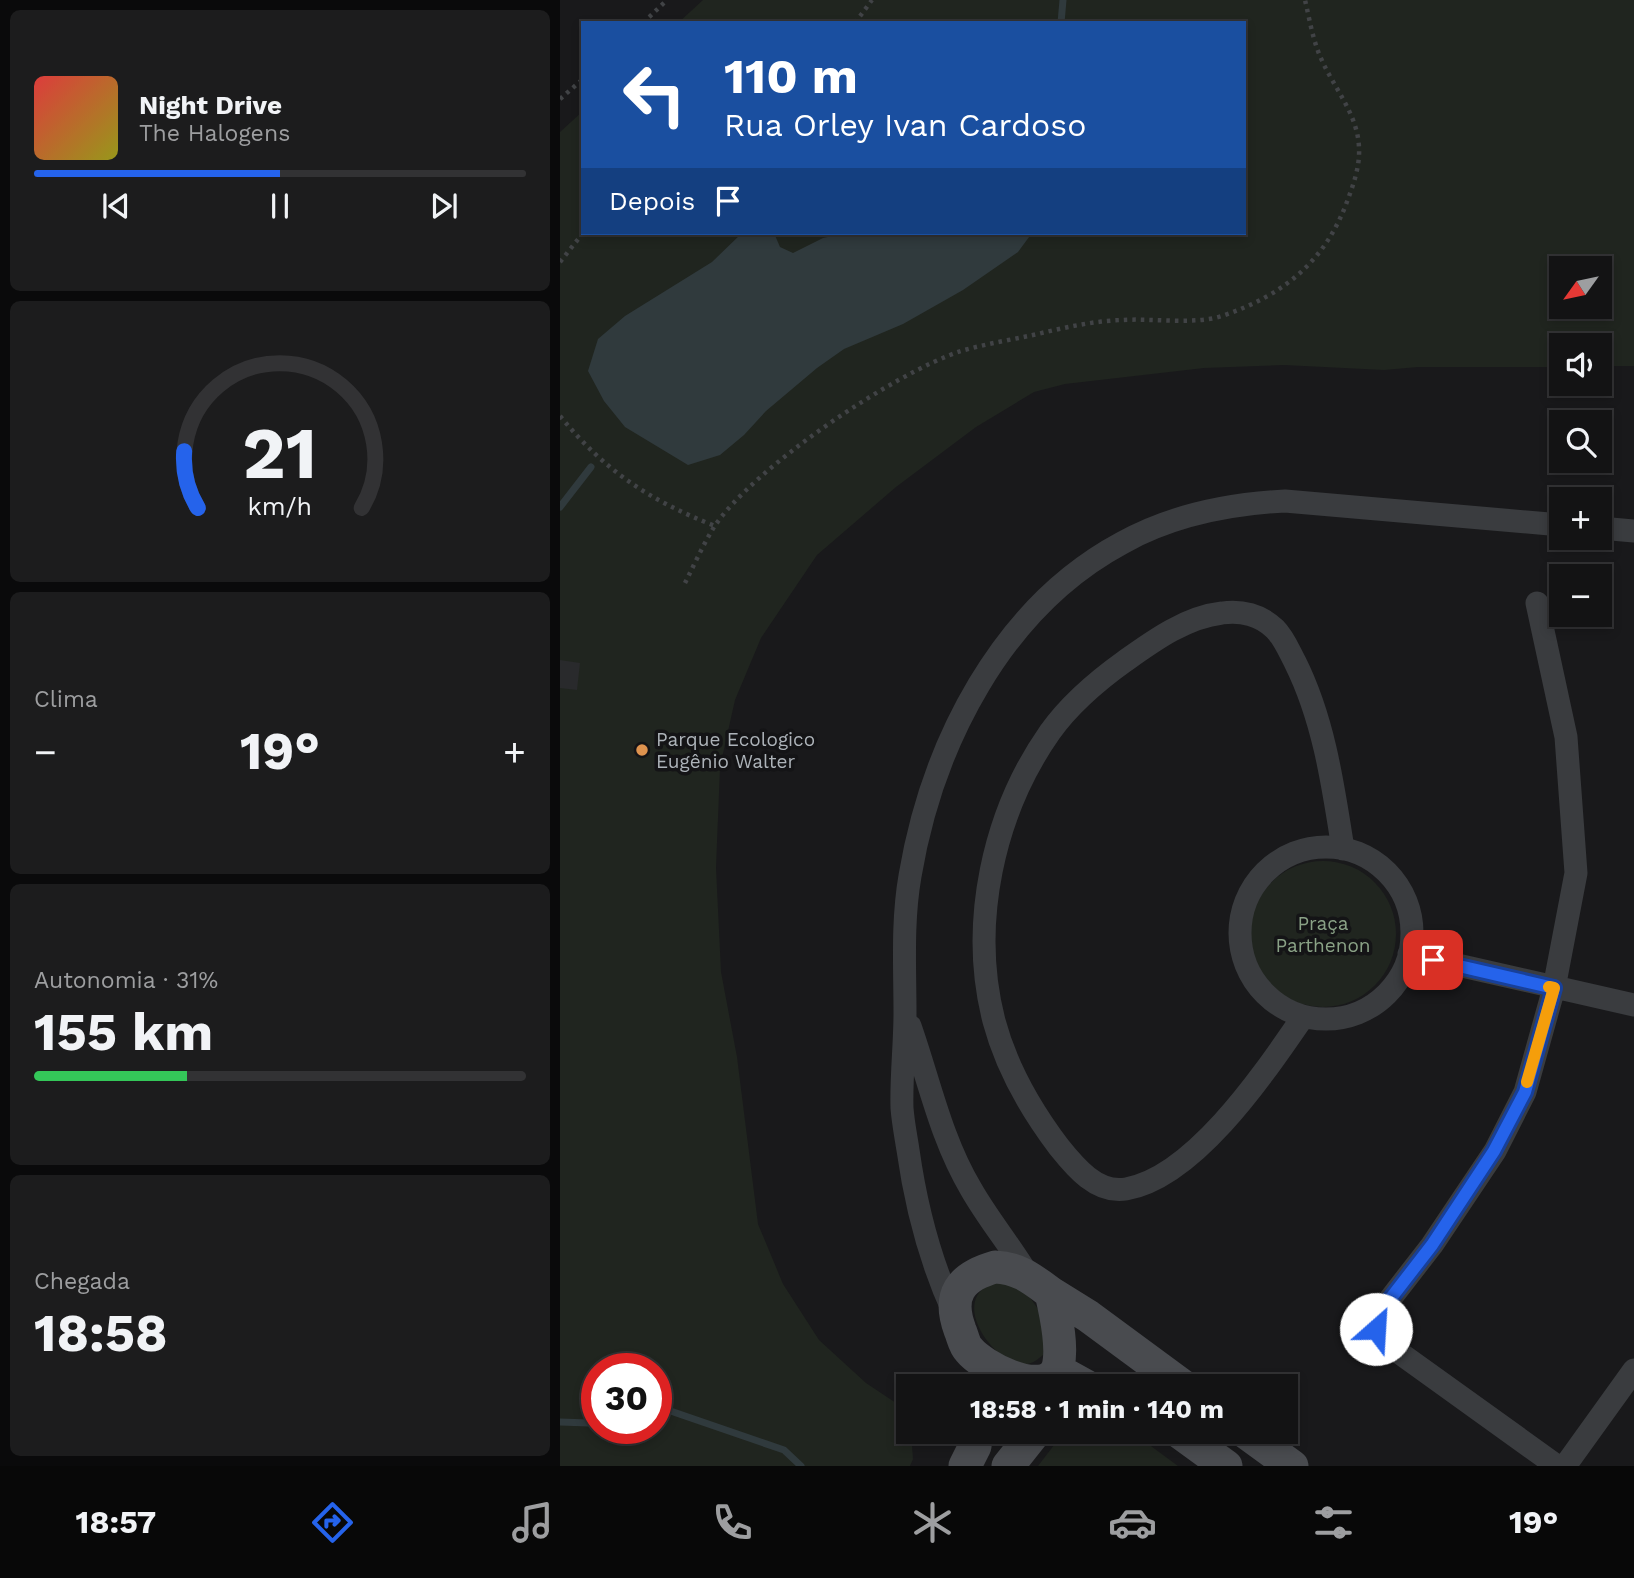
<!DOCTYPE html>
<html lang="pt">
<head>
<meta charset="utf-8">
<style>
	:root { --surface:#131314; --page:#1c1c1d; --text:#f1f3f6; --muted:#9d9ea0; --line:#323234; --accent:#2563eb }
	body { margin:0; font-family:"Work Sans",sans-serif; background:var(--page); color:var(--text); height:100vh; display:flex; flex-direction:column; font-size:26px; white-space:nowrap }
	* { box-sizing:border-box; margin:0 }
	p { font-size:23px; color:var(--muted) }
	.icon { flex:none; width:38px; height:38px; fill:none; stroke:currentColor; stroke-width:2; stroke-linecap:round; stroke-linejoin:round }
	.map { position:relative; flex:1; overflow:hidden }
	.details { display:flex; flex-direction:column; gap:10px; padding:10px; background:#0a0a0b; width:560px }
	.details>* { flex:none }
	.hud { position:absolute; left:21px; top:21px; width:665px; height:214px; border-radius:0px; box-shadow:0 4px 10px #0003,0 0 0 2px var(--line); background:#1a4fa0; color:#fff; overflow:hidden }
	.needle { width:46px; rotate:237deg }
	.tools { position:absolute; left:989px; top:256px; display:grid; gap:14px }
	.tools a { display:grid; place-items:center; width:63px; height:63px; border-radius:0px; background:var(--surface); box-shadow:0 4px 10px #0003,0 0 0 2px var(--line); font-size:35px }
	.speed { position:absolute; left:21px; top:1353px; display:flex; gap:14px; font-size:35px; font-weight:700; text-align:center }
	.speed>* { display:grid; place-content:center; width:91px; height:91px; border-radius:50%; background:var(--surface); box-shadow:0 4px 10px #0003,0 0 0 2px var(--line); line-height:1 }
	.speed .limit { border:10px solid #d22; background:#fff; color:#111 }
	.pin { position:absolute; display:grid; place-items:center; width:60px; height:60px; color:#fff; margin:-30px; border-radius:14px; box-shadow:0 4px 10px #0006 }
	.me { position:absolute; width:77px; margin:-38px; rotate:26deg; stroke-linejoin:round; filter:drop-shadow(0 0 5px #0008) }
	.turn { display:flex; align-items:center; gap:24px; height:147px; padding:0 28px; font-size:32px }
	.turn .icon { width:91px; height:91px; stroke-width:2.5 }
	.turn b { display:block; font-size:49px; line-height:60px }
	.then { display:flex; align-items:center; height:66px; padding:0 28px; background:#0003; gap:14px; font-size:26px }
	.big { font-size:52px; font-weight:700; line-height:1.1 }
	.details .widget { flex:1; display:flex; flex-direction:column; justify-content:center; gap:10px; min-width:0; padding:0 24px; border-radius:10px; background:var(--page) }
	.details .dial { align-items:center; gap:0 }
	.dial svg { height:182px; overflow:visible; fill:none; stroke:var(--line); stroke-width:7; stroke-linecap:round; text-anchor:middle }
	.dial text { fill:var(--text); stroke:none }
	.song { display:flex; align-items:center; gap:21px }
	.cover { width:84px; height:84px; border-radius:10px; background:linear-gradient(135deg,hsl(0 70% 55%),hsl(60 70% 35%)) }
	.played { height:7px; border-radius:4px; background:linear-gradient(90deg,var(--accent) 50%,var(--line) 50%) }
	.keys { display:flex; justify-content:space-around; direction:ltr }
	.heat { display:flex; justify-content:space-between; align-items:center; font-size:38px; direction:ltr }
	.charge { height:10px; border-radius:5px; background:linear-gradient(90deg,#34c759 31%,var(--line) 0) }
	.trip { position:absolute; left:336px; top:1374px; width:402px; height:70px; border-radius:0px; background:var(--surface); box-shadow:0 4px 10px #0003,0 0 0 2px var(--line); font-weight:700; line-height:70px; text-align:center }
	.tab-bar { display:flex; height:112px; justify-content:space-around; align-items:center; background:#080808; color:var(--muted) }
	.tab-bar .icon { width:49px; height:49px }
	.tab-bar .on { color:var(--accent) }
	.tab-bar b { font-size:32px; color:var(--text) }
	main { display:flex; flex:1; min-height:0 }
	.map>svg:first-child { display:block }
	.green { fill:#20251f; fill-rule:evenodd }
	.water { fill:#303a3d }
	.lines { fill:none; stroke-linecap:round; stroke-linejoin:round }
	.stream { stroke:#303a3d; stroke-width:7 }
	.building { fill:#292a2c }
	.path { stroke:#414346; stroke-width:4.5; stroke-dasharray:3.5 5; stroke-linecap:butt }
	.street { stroke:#3a3c3f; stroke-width:23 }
	.secondary { stroke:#494b4f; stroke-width:33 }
	.route-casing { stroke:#184099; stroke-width:18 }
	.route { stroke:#2563eb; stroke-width:12 }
	.slow { stroke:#f59e0b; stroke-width:12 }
	.poi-dot { fill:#de934e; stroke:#141416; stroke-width:2.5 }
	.labels { text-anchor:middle; stroke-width:7; stroke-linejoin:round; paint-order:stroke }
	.poi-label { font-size:19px; fill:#adb3b9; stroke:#141416; text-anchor:start }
	.park-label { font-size:19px; fill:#8aa286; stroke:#141416 }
</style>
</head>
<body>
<main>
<section class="details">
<div class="widget">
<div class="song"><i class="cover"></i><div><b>Night Drive</b><p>The Halogens</p></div></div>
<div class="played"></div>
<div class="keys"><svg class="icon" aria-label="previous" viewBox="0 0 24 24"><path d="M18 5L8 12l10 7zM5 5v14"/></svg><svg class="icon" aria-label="pause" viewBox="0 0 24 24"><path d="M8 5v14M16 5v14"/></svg><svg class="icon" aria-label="next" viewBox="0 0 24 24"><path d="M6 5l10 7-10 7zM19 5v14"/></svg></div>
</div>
<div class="widget dial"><svg viewBox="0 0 100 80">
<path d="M14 69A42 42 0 1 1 86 69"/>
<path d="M14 69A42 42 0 0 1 8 44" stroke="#2563eb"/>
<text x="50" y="56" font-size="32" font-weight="700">21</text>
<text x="50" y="72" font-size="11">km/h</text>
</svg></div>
<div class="widget"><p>Clima</p>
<div class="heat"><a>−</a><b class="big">19°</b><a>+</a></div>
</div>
<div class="widget"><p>Autonomia · 31%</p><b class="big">155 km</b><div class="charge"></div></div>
<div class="widget"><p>Chegada</p><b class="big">18:58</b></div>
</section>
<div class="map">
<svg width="1074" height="1466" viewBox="0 0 1074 1466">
	<rect width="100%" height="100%" fill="#19191b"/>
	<path class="green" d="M143 0H1074V366H1040V345H1001V367H858L824 370 724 365 644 368 505 384 474 392 416 427 336 487 257 555 201 638 175 700 160 767 156 868 161 972 177 1057 198 1224 223 1284 259 1340 306 1383 336 1403 348 1425V1432H351L353 1459 350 1466H0V132L23 111V233H684V23H118ZM1001 268H1040V306H1001ZM37 1368H96V1428H37Z
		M690 934a73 73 0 1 1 146 0a73 73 0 1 1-146 0Z
		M443 1281 469 1296 478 1309 486 1324 483 1355C477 1360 471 1365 463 1364 434 1363 393 1306 427 1286 431 1283 438 1283 443 1281Z
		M504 1432H572L618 1466H478Z"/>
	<path class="water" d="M182 233H214L220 247 233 253 263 238 287 233H472L458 252 403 290 343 324 284 349 257 368 206 411 184 435 160 455 128 465 65 427 44 401 28 371 38 339 65 316 152 262Z"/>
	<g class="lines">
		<path class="stream" d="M501 23 503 0
			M0 507 31 467
			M96 1406 224 1450 241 1466
			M0 1422 29 1423 37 1419"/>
	</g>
	<path class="building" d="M0 660 20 663 17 690 0 688Z"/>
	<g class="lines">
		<path class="path" d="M83 23 107 0
			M295 23 312 0
			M0 99 23 79
			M0 262 23 233
			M0 416C46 472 89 500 155 526
			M125 583C134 565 143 545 154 527 193 468 334 373 401 351 425 344 450 340 473 335 503 328 532 321 562 320 592 318 634 325 662 316 724 295 766 261 788 199 794 183 800 165 799 148 798 112 770 84 758 51 752 35 749 17 745 0"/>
		<path class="street" d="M1040 528 1074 531
			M977 603 1006 737 1016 873 994 988 965 1092 935 1151 872 1245 817 1316C814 1327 817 1332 823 1341L997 1466
			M680 933a86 86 0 1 1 172 0a86 86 0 1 1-172 0Z
			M849 954 1074 1005
			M743 1017C705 1072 635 1177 566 1189 537 1194 515 1167 499 1147 471 1110 446 1066 434 1021 409 924 433 813 490 732 510 704 537 681 565 661 593 641 626 617 662 613 681 610 701 615 715 629 724 638 729 651 735 662 764 720 773 785 783 849
			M350 1026C369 1080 381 1139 411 1189 428 1219 450 1245 468 1275
			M394 1313C370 1261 356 1207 348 1150 346 1137 343 1122 342 1108 341 1077 345 1045 345 1013 345 967 342 922 350 876 372 745 441 608 562 543 612 515 668 504 725 501L1001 525
			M1005 1466 1074 1370"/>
		<path class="secondary" d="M435 1267C459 1268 472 1279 491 1293 495 1310 506 1358 495 1373 478 1396 422 1366 409 1350 404 1345 403 1337 400 1330 387 1295 400 1277 435 1267Z
			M491 1293 528 1316 623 1386
			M497 1370 526 1386
			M619 1432 666 1466
			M685 1432 732 1466
			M405 1466 415 1446 417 1432
			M448 1466 475 1432"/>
	</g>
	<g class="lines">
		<defs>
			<path id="route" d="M816 1329 817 1316 872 1245 934 1151 965 1092 994 988 873 960"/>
		</defs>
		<use href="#route" class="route-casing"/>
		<use href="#route" class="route"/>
		<path class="slow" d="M967 1082 994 988 989 987"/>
	</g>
	<circle class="poi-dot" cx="82" cy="750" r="7"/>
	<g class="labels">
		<g class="poi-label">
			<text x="96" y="746">Parque Ecologico<tspan x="96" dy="22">Eugênio Walter</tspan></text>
		</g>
		<g class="park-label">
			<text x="763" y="930">Praça<tspan x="763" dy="22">Parthenon</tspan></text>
		</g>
	</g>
</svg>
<div class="tools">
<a><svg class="needle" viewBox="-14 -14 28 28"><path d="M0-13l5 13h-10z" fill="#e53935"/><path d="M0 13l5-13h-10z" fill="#9d9ea0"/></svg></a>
<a><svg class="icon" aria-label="sound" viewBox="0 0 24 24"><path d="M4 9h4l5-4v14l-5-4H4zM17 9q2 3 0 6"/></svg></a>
<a><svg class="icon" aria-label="search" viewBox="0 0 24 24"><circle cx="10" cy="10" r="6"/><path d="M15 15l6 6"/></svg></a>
<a>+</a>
<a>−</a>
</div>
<div class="speed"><div class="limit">30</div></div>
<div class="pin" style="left:873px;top:960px;background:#d93025"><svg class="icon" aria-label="arrive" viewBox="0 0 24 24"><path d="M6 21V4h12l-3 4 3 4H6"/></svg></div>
<svg class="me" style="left:816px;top:1329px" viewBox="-20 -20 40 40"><circle r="19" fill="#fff"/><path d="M0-13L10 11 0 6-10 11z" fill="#2563eb"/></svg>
<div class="trip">18:58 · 1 min · 140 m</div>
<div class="hud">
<div class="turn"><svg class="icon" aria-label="left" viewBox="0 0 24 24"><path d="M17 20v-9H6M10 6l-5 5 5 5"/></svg><div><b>110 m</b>Rua Orley Ivan Cardoso</div></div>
<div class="then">Depois<svg class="icon" aria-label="arrive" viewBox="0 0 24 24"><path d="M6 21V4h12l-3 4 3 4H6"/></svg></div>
</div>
</div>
</main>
<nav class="tab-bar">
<b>18:57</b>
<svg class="icon on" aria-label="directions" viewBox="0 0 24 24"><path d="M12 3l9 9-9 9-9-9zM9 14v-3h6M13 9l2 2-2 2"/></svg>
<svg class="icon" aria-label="music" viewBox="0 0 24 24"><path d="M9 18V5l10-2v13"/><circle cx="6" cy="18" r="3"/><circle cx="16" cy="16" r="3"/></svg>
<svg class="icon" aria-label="phone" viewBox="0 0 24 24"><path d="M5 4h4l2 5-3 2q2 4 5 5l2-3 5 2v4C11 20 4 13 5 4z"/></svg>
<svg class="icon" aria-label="climate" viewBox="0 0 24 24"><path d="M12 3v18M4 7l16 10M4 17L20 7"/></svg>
<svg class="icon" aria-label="car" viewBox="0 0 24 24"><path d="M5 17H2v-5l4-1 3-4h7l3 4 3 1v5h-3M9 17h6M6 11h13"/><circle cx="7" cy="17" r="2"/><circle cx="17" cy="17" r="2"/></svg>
<svg class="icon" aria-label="filters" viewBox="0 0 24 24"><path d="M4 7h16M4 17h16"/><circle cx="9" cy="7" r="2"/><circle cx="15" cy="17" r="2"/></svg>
<b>19°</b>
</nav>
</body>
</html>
